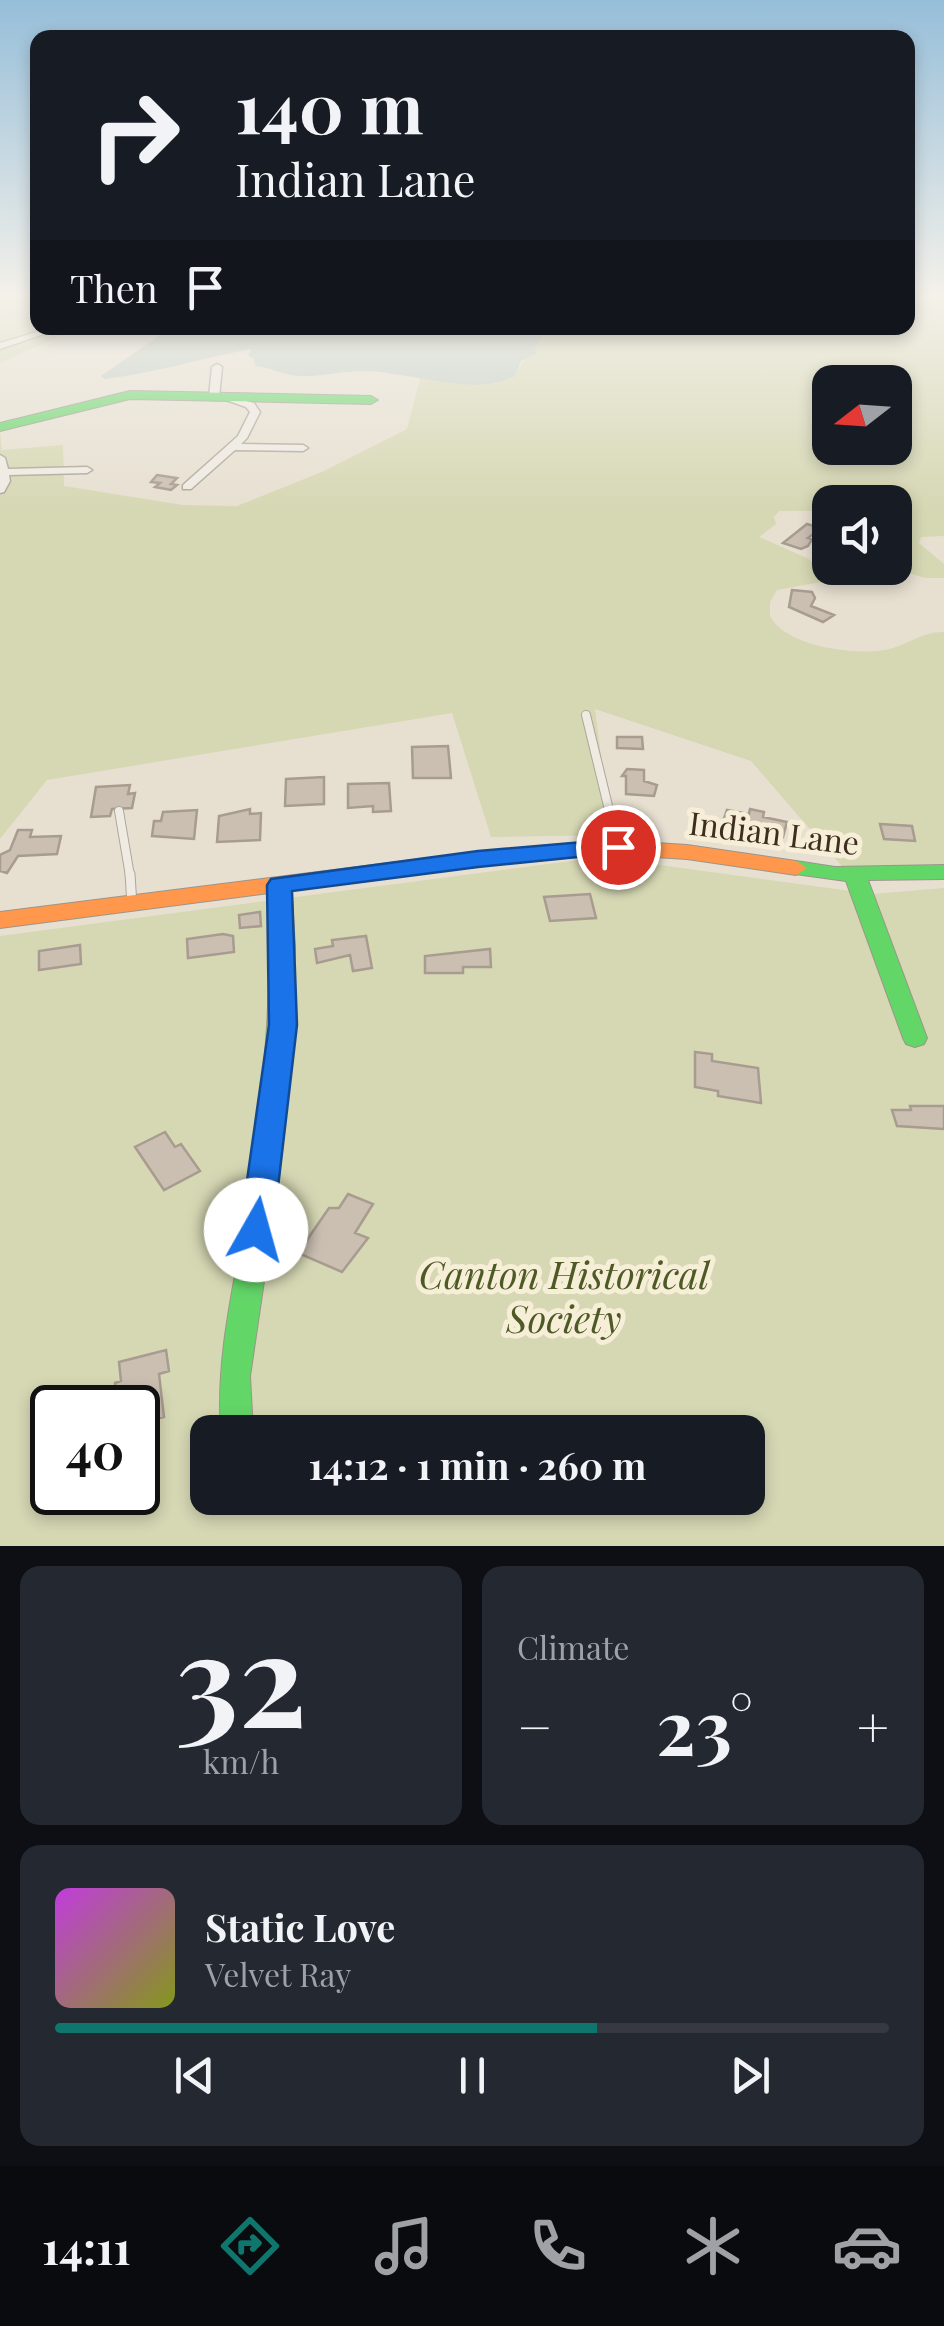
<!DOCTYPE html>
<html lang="en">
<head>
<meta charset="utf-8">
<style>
	:root { --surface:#171b24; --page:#242831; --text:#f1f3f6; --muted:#9ea1a6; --line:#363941; --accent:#0f766e }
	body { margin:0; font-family:"Playfair Display",serif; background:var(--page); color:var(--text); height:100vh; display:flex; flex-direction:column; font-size:38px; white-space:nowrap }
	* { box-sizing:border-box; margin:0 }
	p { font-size:32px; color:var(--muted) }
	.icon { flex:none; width:55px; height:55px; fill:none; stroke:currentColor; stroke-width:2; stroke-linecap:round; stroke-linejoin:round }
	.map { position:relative; height:1546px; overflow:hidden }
	.sheet { display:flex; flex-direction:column; gap:20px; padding:20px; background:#0d0f14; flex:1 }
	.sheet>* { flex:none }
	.banner { position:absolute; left:30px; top:30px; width:885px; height:305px; border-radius:20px; box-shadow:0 5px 15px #0003; background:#171b24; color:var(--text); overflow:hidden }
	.needle { width:65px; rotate:253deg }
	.controls { position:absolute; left:812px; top:365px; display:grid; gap:20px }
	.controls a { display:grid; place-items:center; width:100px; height:100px; border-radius:20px; background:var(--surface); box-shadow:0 5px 15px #0003; font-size:50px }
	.speed { position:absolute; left:30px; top:1385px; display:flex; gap:20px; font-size:50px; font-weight:700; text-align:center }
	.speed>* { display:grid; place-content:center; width:130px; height:130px; border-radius:50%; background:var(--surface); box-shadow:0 5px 15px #0003; line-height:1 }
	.speed .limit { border:5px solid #111; border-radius:15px; background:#fff; color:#111 }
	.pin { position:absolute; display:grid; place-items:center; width:85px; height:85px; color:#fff; margin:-42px; border:5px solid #fff; border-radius:50%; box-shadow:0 2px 10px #0007 }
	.me { position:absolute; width:110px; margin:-55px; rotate:7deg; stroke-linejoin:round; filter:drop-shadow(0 0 8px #0008) }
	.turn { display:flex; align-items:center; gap:35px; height:210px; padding:0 40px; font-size:45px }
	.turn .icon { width:130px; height:130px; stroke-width:2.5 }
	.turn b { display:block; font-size:70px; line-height:85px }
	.then { display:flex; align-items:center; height:95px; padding:0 40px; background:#0003; gap:20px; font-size:38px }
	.big { font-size:75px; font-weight:700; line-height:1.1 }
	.sheet .tile { flex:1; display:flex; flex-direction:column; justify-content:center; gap:15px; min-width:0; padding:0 35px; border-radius:20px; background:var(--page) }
	.sheet .dial { align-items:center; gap:0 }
	.dial b { font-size:130px; line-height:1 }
	.song { display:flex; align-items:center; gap:30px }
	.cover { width:120px; height:120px; border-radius:15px; background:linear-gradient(135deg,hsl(290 70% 55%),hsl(70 70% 35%)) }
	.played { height:10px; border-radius:5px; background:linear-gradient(90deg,var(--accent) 65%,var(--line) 65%) }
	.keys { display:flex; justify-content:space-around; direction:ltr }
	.heat { display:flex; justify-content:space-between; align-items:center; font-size:55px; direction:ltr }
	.sheet .tiles { flex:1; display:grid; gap:20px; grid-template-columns:1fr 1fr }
	.tile:last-child { grid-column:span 2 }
	.trip { position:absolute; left:190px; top:1415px; width:575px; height:100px; border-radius:20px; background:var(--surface); box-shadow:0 5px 15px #0003; font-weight:700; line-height:100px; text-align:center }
	.menu { display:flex; height:160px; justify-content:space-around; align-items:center; background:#090b0e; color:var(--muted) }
	.menu .icon { width:70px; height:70px }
	.menu .on { color:var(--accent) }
	.menu b { font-size:45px; color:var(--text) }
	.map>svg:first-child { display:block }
	.green { fill:#d6d7b3; fill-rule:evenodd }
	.water { fill:#bcccc2 }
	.building { fill:#cbbfb2; stroke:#a89c90; stroke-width:2.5 }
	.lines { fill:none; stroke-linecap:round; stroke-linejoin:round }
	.lane-far1-casing { stroke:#ada599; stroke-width:10 }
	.lane-casing { stroke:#ada599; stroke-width:11 }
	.street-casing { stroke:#ada599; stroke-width:3 }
	.fast-casing { stroke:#9c958a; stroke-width:2 }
	.slow-casing { stroke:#9c958a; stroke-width:2 }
	.lane-far1 { stroke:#efebe3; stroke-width:8 }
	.lane { stroke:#efebe3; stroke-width:9 }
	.street { fill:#efebe3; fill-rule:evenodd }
	.fast { fill:#63d668; fill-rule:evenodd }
	.slow { fill:#ff974d; fill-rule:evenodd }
	.route { fill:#1a73e8; stroke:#114b97; stroke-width:2.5 }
	.labels { text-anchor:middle; stroke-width:10; stroke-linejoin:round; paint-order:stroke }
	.street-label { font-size:32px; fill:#3d2e20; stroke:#f7eed8 }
	.near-park-label { font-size:38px; font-style:italic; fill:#4d5a26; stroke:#f7eed8 }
</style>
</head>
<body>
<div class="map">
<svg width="944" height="1546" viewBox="0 0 944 1546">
	<rect width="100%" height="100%" fill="#e7e0d1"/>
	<path class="green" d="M0 294H37L38 328H78L0 363Z
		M908 294H944V536L921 537 919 543 944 564V578H925L891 568H895V502H830V524L812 511H779L774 517 776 524 759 537 807 558 832 576 827 581 777 590 770 602V616C786 647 854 655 885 650 907 646 920 632 944 632V867L847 872 751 761 595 709 611 835 491 837 452 713 47 780 0 839V428L2 450 63 445 64 486 183 505 237 506 324 471 407 429 421 376C454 381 484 393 515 376 523 358 537 345 546 328H908ZM830 382H895V448H830Z
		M601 857 873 894 944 888V1546H0V936ZM52 1408H138V1492H52ZM208 1432H748V1498H208Z"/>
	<path class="water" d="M162 328H546L535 347 536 354 521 361 515 376C474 398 410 371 362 371 342 371 320 377 300 376 285 376 270 367 255 366L254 359 248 356 251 349C202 358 155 373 105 379L101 376 163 333Z"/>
	<path class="building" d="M157 475 177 478 171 484 177 485 171 490 155 487 160 483 151 482Z
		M807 524 821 528 808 538 812 539 808 546 801 549 783 543Z
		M792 590 812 592 815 598 811 606 834 615 823 622 789 607Z
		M617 737H642L643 749 617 748Z
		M448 746 451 778H413L412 747Z
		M627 769 644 770V781L657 785 654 796 626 794V776H622Z
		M324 777V804L285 806 286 779Z
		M389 783 391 811 373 812V806L348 808V784Z
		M130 785 128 794 135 793 132 808 112 809 110 816 91 817 96 787Z
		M250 809V814L261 813 260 840 217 842 219 816Z
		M750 809 764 812 763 817 787 822 783 837 722 824 727 810 749 814Z
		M197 810 194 839 152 836 154 821H161L163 812Z
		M880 824 912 826 915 841 884 839Z
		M18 830H32L30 837 61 836 57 854 18 856 7 873 0 871V855L10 850Z
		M590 894 596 918 550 921 544 897Z
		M260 912 261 926 240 928 239 915Z
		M223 934 233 936 234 952 188 958 187 939Z
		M366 936 372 968 353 971 350 955 317 963 315 949 333 946 332 940Z
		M80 945 81 964 39 970V951Z
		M490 949 491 967H463V973H425V956Z
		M695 1052 712 1054V1061L758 1068 761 1103 718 1096V1091L695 1087Z
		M910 1106H944V1129L897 1126 892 1110H911Z
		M165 1132 175 1147 181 1144 200 1171 164 1190 135 1147Z
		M348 1194 373 1204 355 1233 368 1238 342 1272 298 1253 329 1208H339Z
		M166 1350 169 1371 159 1374 164 1417 138 1423V1408H117L115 1383 121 1381 119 1362Z"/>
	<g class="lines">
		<defs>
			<path id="lane-far1" d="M586 715 618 847
				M119 811 130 876"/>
			<path id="lane" d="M130 874 132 905"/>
			<path id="street" d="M50 328H73L44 334 0 349V343Z
				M217 364 222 367 219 397 214 400 209 397 212 367Z
				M226 396 254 403 260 412 247 438 241 444 303 445 308 448 303 451 235 450 191 489H183V485L238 436 250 412 246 407 226 400Z
				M0 455 5 458 8 469 87 467 92 470 87 473 9 475 10 481 4 492 0 493Z"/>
			<path id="fast" d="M130 391 371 396 378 400 371 404 130 399 0 431V423Z
				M796 861 835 867 944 865V879L868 880 927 1038 924 1044 915 1047 906 1044 903 1038 846 881 788 873 785 868 788 863Z
				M280 878 291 885 295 947 291 1070 277 1193 250 1376 253 1432H221C215 1350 238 1271 250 1190 264 1088 273 988 269 885Z"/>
			<path id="slow" d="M609 840 687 845 796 861 807 868 796 875 687 859 609 854 477 866 0 928V912L477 852Z"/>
		</defs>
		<use href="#lane-far1" class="lane-far1-casing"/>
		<use href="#lane" class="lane-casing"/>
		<use href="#street" class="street-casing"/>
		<use href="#fast" class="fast-casing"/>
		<use href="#slow" class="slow-casing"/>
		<use href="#lane-far1" class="lane-far1"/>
		<use href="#lane" class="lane"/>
		<use href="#street" class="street"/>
		<use href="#fast" class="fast"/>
		<use href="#slow" class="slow"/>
	</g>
	<linearGradient id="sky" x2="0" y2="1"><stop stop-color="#96bed9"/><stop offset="0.58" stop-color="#f4f1ea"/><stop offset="1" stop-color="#f4f1ea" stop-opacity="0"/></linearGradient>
	<rect width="944" height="510" fill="url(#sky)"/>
	<path class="route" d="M618 839 630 847 627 852 478 867 292 891 297 1025 273 1230 268 1240 256 1244 245 1240 240 1230 269 1025 267 885 271 879 478 851Z"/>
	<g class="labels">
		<g class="street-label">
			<text transform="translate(774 834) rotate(7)" y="11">Indian Lane</text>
		</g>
		<g class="near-park-label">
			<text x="564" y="1289">Canton Historical<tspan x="564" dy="44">Society</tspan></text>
		</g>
	</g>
</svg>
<div class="controls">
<a><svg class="needle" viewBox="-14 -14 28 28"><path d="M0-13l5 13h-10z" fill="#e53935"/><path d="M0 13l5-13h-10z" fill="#9ea1a6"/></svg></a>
<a><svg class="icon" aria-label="sound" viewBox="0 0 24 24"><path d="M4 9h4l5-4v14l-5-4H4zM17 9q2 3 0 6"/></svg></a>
</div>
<div class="speed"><div class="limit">40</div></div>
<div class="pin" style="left:618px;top:847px;background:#d93025"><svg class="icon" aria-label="arrive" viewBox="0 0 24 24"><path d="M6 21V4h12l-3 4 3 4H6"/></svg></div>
<svg class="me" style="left:256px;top:1230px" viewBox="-20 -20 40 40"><circle r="19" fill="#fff"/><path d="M0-13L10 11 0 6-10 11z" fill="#1a73e8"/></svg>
<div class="trip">14:12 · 1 min · 260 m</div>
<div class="banner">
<div class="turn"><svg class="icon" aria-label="right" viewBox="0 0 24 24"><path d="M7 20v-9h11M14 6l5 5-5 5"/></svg><div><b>140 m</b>Indian Lane</div></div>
<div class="then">Then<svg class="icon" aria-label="arrive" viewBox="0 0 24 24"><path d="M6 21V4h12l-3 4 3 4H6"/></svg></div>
</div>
</div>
<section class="sheet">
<div class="tiles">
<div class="tile dial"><b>32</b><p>km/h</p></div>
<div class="tile"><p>Climate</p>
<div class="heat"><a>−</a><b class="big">23°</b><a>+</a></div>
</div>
<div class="tile">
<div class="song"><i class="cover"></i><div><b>Static Love</b><p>Velvet Ray</p></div></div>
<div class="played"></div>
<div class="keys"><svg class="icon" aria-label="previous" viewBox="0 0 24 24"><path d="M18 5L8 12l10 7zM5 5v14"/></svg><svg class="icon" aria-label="pause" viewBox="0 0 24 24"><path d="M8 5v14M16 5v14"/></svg><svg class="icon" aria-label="next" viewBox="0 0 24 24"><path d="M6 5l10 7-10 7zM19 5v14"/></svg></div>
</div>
</div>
</section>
<nav class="menu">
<b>14:11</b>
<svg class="icon on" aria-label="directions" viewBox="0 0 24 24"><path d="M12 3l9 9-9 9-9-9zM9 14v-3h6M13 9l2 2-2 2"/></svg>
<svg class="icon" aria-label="music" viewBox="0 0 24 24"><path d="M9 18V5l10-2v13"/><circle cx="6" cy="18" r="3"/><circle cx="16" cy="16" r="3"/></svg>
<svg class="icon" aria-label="phone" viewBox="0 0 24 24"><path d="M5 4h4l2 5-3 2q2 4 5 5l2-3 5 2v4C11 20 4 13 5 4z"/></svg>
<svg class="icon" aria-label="climate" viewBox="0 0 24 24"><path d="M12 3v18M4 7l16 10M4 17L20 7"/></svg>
<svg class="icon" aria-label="car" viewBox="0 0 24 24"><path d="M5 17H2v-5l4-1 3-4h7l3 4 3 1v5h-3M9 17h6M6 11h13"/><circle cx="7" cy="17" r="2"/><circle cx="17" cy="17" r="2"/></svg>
</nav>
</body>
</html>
